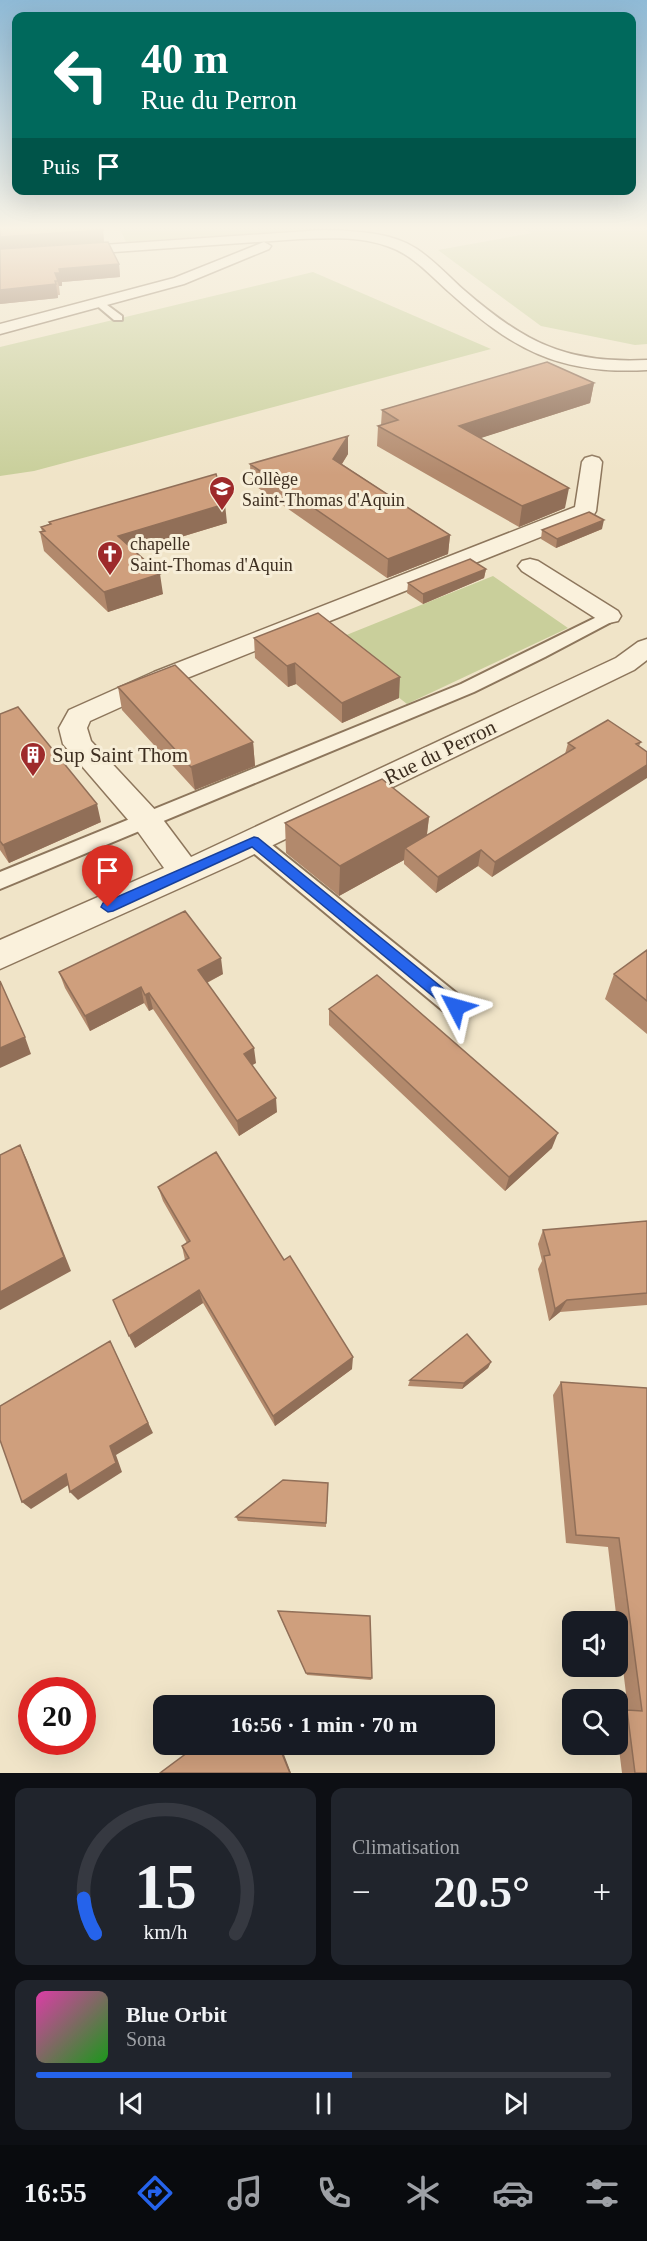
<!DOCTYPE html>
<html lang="fr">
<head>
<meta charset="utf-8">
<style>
	:root { --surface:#171b24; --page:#20242c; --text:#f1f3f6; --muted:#9ea1a6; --line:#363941; --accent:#2563eb }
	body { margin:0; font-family:"Times New Roman",serif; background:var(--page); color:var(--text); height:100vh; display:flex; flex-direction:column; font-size:22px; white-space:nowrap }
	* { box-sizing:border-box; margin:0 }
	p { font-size:20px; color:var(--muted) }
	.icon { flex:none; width:33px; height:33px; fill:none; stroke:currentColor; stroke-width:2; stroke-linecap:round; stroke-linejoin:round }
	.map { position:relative; height:1773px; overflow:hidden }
	.sheet { display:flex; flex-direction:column; gap:15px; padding:15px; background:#0d0f14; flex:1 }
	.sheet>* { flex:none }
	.top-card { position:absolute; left:12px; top:12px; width:624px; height:183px; border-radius:12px; box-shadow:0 6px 24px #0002; background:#00695c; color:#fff; overflow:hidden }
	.tools { position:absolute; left:562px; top:1611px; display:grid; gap:12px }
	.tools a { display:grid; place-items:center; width:66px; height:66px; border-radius:12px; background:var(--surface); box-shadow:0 6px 24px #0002; font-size:30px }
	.speed { position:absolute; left:18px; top:1677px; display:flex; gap:12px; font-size:30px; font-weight:700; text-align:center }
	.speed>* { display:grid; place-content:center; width:78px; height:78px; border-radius:50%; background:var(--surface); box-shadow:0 6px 24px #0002; line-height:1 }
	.speed .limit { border:9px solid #d22; background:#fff; color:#111 }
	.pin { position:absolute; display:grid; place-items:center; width:51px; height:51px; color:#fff; margin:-62px -26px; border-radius:50% 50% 50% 0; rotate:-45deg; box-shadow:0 0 6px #0007 }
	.pin .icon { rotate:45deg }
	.me { position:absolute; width:66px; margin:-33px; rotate:309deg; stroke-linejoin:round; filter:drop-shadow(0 0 4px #0008) }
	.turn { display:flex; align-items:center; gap:21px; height:126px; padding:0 30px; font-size:27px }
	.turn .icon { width:78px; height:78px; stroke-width:2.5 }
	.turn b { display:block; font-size:42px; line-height:51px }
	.then { display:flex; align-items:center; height:57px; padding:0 30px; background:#0003; gap:12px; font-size:22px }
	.big { font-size:45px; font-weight:600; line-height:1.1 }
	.sheet .tile { flex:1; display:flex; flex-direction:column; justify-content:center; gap:9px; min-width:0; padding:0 21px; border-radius:12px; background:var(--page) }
	.sheet .dial { align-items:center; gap:0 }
	.dial svg { height:156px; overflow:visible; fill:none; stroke:var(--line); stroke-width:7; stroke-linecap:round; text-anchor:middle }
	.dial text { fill:var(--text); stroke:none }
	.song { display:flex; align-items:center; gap:18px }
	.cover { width:72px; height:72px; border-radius:9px; background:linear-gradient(135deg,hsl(320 70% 55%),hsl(120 70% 35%)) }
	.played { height:6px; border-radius:3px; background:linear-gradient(90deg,var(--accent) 55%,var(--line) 55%) }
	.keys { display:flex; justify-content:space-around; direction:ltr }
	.heat { display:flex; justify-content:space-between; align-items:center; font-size:33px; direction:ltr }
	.sheet .tiles { flex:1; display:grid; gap:15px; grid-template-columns:1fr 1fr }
	.tile:last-child { grid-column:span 2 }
	.trip { position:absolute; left:153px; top:1695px; width:342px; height:60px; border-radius:12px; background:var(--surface); box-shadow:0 6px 24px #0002; font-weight:600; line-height:60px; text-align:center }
	.tab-bar { display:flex; height:96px; justify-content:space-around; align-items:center; background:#090b0e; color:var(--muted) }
	.tab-bar .icon { width:42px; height:42px }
	.tab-bar .on { color:var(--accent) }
	.tab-bar b { font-size:27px; color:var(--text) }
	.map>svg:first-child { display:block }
	.green { fill:#c9cf9b }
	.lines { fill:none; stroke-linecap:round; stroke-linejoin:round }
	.service-casing { stroke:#8d765c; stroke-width:4 }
	.minor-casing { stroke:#8d765c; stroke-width:3 }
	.service { fill:#faf1dc; fill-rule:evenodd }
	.minor { fill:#faf1dc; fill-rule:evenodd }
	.wall { fill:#b2896c }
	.shaded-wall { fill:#916f58 }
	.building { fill:#cf9f7d; stroke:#916f58; stroke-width:1.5 }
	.route { fill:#2563eb; stroke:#184099; stroke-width:1.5 }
	.labels { text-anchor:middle; stroke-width:6; stroke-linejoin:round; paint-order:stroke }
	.far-poi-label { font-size:18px; fill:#3d2e20; stroke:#f7eed8; text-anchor:start }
	.street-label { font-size:21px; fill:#3d2e20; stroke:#f7eed8 }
	.poi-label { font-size:21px; fill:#3d2e20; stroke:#f7eed8; text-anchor:start }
</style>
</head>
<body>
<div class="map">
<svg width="647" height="1773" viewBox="0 0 647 1773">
	<rect width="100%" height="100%" fill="#f0e4c8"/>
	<path class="green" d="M119 227H358L126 242Z
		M518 227H647V344L635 345 541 326 438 250 532 233Z
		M313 272 491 349 34 471 0 476V347Z
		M493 576 568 628 407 704 329 642Z"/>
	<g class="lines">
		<defs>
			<path id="service" d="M99 299 122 316V320H114L95 304 94 302Z
				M609 611 615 612 617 616 615 620 545 657 474 692 0 889V872L461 684Z
				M253 833 261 836 465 1000 469 1007 465 1014 456 1017 447 1014 245 846 242 841 245 836Z"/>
			<path id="minor" d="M324 230C355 231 391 232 417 249 435 261 450 278 465 291 525 343 567 364 647 360V370C559 375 512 349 449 292 430 275 412 254 387 246 359 236 329 238 300 239L0 260V252Z
				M264 242 271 246 269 249 184 284 0 334V324L174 278Z
				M592 456 599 458 602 462 596 511 593 516 172 684 90 721 87 728 91 741 158 813 191 857 616 658 638 642 647 639V660L634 670 238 862 0 969V940L164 868 136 829 63 744 59 728 69 710 154 672 575 507 582 462 585 458Z
				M530 559 538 561 618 611 621 616 618 621 609 623 600 621 522 571 518 566 522 561Z"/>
		</defs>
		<use href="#service" class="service-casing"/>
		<use href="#minor" class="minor-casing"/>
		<use href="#service" class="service"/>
		<use href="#minor" class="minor"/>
	</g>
	<path class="wall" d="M103 230 104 242 119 264 120 277 62 282V286H59L60 295H58V298L0 304Z
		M594 383 590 403 480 438 565 508 519 527 377 446 378 426 381 425 382 410Z
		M348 454 342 464 450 535 448 554 387 578 251 483 250 464Z
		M49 522 227 523 135 551 163 594 108 612 44 551 40 532H42L41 527 49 524Z
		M602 529 556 548 541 539 542 530Z
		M486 569 484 578 423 604 407 593 408 583Z
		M254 638 399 698 342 723 296 684 288 687 255 658Z
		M118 687 253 742 255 766 195 790 122 710Z
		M0 714 101 822 9 863 0 850Z
		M641 742 639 746 492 877 478 866 436 893 404 864V860L339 896 286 853 285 823 429 817 427 835 565 754 568 743Z
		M647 950V1034L605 999 614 974Z
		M59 972 223 974 207 983 256 1063 252 1065 277 1112 239 1136 153 1009 149 1011 144 1003 90 1031 65 988Z
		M329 1009 552 1148 505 1191 329 1025Z
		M158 1187 352 1369 275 1426 203 1303 135 1348 185 1260 182 1246 187 1243 163 1201Z
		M647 1221V1305L560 1312 549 1321 538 1269 542 1261 538 1244 543 1230Z
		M491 1362 488 1368 462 1389 408 1386 410 1380Z
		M561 1382 647 1388V1773H622L618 1741V1712L628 1710 618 1628V1622H617L608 1547 566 1543 553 1395Z
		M328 1483 326 1527 238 1521 236 1517Z
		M279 1614 372 1678 371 1680 307 1675Z"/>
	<path class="shaded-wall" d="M103 230 104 243 0 250V237Z
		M119 264 120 277 62 282V286H59L55 273 59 269Z
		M56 284 58 298 0 304V290Z
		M594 383 590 403 456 446 459 426Z
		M348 436V454L333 478V459Z
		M569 488 565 508 519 527 522 506Z
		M225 504 227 523 121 555 118 536Z
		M604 520 602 529 556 548 557 539Z
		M450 535 448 554 387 578 388 559Z
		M486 569 484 578 423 604V594Z
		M160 574 163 594 108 612 104 592Z
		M295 663 296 684 288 687 287 666Z
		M400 677 399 698 342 723V703Z
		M253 742 255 766 195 790 191 767Z
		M647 765V778L492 877 495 862Z
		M97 804 101 822 9 863 3 845Z
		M429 817 425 848H405L404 860 339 896 340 866Z
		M481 850 478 866 436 893 438 877Z
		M221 958 223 974 200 986 198 970Z
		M141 987 144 1003 90 1031 85 1016Z
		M149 993 153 1009 149 1011 145 995Z
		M25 1037 31 1054 0 1068V1048Z
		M254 1048 256 1063 245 1069 244 1054Z
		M276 1098 277 1112 239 1136 237 1121Z
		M558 1133 552 1148 505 1191 509 1177Z
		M20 1145 27 1160 71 1271 0 1310V1292Z
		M199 1290 203 1303 135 1348 129 1336Z
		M567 1300 560 1312 549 1321 555 1309Z
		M110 1341 153 1433 116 1455 122 1472 78 1500 70 1492 110 1446Z
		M353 1357 352 1369 275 1426 273 1416Z
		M491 1362 488 1368 462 1389 464 1383Z
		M66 1474 73 1482 31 1509 22 1502Z
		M278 1744H280L291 1773H290Z"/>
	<path class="building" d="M0 227H101L103 230 0 237Z
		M108 242 119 264 59 269 60 273H55L58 281H55L56 284 0 290V249Z
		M547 362 594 383 459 426 569 488 522 506 378 426 398 420 382 410Z
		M348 436 333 459 450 535 388 559 250 464Z
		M216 474 225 504 118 536 160 574 104 592 40 532 45 531 41 527 51 524 49 522Z
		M589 512 604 520 557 539 542 530Z
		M470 559 486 569 423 594 408 583Z
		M318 613 400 677 342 703 295 663 287 666 254 638Z
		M175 665 253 742 191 767 118 687Z
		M18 707 97 804 3 845 0 841V714Z
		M608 720 641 742 636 744 647 752V765L495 862 481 850 438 877 405 848 575 748 568 743Z
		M382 779 429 817 340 866 285 823Z
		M185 911 221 958 198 970 254 1048 244 1054 276 1098 237 1121 149 993 145 995 141 987 85 1016 59 972Z
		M647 950V1001L614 974Z
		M377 975 558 1133 509 1177 329 1009Z
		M0 981 25 1037 0 1048Z
		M20 1145 64 1257 0 1292V1155Z
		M216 1152 284 1260 290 1256 353 1357 273 1416 199 1290 129 1336 113 1300 189 1258 182 1246 190 1241 158 1187Z
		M647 1221V1293L567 1300 555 1309 544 1256 550 1255 543 1230Z
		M467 1334 491 1362 464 1383 410 1380Z
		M110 1341 148 1423 110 1446 116 1463 70 1492 66 1474 22 1502 0 1440V1406Z
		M561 1382 647 1388V1773H635L627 1710 642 1711 619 1538 576 1535Z
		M283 1480 328 1483 326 1523 236 1517Z
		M278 1611 370 1616 372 1678 306 1673Z
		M260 1700 262 1706H253Z
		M199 1744H278L290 1773H160Z"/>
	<linearGradient id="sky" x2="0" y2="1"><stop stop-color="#8fbad6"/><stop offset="0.48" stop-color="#f8f3e6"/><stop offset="1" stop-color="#f8f3e6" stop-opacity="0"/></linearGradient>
	<rect width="647" height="475" fill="url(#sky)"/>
	<path class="route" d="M254 837 258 838 461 1003 464 1007 461 1011 456 1013 451 1011 252 847 113 911 108 912 101 907 103 903Z"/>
	<defs>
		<symbol id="school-pin" viewBox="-11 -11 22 30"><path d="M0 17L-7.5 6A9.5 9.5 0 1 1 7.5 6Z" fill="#9e2a2b" stroke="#f7eed8"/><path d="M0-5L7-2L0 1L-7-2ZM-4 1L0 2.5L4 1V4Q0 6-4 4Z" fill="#fff"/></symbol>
		<symbol id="church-pin" viewBox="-11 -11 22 30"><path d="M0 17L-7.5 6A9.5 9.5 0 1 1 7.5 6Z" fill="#9e2a2b" stroke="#f7eed8"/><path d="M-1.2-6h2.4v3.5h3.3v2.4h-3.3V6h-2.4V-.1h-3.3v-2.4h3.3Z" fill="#fff"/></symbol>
		<symbol id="building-pin" viewBox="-11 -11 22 30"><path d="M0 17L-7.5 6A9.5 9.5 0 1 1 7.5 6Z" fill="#9e2a2b" stroke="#f7eed8"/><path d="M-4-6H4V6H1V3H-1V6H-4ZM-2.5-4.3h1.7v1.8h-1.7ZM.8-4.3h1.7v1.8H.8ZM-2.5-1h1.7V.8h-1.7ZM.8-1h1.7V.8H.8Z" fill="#fff"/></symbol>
	</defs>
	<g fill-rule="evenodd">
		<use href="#school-pin" x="207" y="474" width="30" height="40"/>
		<use href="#church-pin" x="95" y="539" width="30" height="40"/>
		<use href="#building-pin" x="18" y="740" width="30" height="40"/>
	</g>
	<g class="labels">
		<g class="far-poi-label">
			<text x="242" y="485">Collège<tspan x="242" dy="21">Saint-Thomas d'Aquin</tspan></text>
			<text x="130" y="550">chapelle<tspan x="130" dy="21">Saint-Thomas d'Aquin</tspan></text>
		</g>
		<g class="street-label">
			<text transform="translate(440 752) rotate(-26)" y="7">Rue du Perron</text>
		</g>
		<g class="poi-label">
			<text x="52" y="762">Sup Saint Thom</text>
		</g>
	</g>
</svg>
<div class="tools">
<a><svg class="icon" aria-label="sound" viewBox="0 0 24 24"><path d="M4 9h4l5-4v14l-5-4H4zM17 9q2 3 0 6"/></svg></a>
<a><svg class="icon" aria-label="search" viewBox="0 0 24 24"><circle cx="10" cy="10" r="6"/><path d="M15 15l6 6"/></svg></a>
</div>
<div class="speed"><div class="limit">20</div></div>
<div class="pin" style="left:108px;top:907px;background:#d93025"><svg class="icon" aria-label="arrive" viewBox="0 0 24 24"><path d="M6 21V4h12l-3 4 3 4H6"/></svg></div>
<svg class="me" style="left:456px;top:1007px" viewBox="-20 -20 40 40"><path d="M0-17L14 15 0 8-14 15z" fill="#2563eb" stroke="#fff" stroke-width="4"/></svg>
<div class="trip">16:56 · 1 min · 70 m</div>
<div class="top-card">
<div class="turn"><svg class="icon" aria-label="left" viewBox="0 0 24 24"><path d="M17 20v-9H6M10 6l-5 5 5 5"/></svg><div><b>40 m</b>Rue du Perron</div></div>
<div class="then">Puis<svg class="icon" aria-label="arrive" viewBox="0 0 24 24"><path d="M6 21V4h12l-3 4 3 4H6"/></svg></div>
</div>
</div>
<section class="sheet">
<div class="tiles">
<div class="tile dial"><svg viewBox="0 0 100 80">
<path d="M14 69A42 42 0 1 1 86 69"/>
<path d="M14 69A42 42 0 0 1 8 51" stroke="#2563eb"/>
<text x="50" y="56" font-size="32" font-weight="700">15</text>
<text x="50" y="72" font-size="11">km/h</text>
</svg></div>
<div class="tile"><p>Climatisation</p>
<div class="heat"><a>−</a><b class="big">20.5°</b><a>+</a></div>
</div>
<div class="tile">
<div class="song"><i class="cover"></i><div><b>Blue Orbit</b><p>Sona</p></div></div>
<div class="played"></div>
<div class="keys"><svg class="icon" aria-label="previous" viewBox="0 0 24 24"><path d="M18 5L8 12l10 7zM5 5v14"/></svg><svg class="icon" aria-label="pause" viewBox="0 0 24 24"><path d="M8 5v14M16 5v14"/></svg><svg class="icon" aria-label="next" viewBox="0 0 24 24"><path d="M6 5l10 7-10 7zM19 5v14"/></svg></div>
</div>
</div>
</section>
<nav class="tab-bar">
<b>16:55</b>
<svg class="icon on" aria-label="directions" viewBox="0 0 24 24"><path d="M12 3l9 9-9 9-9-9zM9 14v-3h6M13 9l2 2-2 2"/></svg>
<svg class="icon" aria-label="music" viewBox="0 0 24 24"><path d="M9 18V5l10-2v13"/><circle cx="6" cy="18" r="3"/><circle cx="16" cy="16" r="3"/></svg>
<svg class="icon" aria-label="phone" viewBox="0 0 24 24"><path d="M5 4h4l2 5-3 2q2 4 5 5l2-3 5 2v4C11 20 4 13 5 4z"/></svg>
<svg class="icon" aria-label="climate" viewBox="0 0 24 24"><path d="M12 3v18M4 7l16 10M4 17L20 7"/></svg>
<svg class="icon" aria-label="car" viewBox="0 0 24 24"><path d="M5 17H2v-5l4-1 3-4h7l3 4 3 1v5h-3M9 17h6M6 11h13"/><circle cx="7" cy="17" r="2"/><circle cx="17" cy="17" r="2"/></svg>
<svg class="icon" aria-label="filters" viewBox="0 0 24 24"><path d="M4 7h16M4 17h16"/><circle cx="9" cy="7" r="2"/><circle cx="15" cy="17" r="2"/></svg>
</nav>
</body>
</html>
